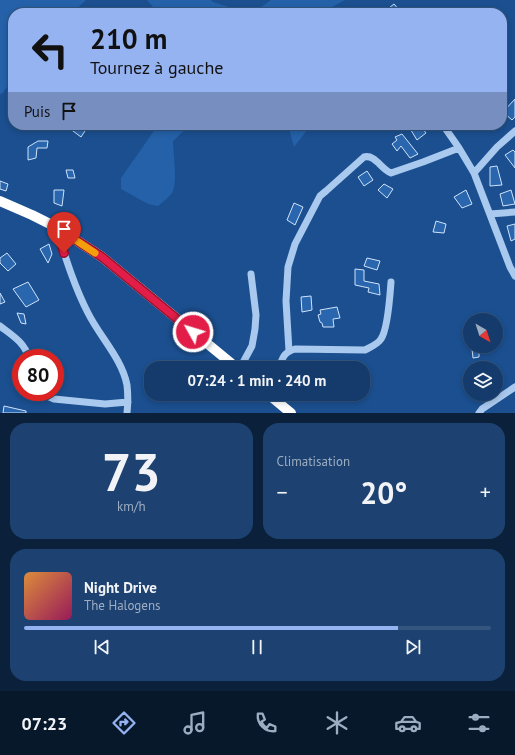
<!DOCTYPE html>
<html lang="fr">
<head>
<meta charset="utf-8">
<style>
	:root { --surface:#143b6b; --page:#1d4271; --text:#f1f3f6; --muted:#9dadc1; --line:#33557e; --accent:#95b2f1 }
	body { margin:0; font-family:"PT Sans",sans-serif; background:var(--page); color:var(--text); height:100vh; display:flex; flex-direction:column; font-size:15px; white-space:nowrap }
	* { box-sizing:border-box; margin:0 }
	p { font-size:13px; color:var(--muted) }
	.icon { flex:none; width:22px; height:22px; fill:none; stroke:currentColor; stroke-width:2; stroke-linecap:round; stroke-linejoin:round }
	.map { position:relative; height:413px; overflow:hidden }
	.details { display:flex; flex-direction:column; gap:10px; padding:10px; background:#0b203b; flex:1 }
	.details>* { flex:none }
	.banner { position:absolute; left:8px; top:8px; width:499px; height:122px; border-radius:16px; box-shadow:0 2px 6px #0003,0 0 0 1px var(--line); background:#95b2f1; color:#111; overflow:hidden }
	.needle { width:26px; rotate:141deg }
	.tools { position:absolute; left:463px; top:313px; display:grid; gap:8px }
	.tools a { display:grid; place-items:center; width:40px; height:40px; border-radius:50%; background:var(--surface); box-shadow:0 2px 6px #0003,0 0 0 1px var(--line); font-size:20px }
	.speed { position:absolute; left:12px; top:349px; display:flex; gap:8px; font-size:20px; font-weight:700; text-align:center }
	.speed>* { display:grid; place-content:center; width:52px; height:52px; border-radius:50%; background:var(--surface); box-shadow:0 2px 6px #0003,0 0 0 1px var(--line); line-height:1 }
	.speed .limit { border:6px solid #d22; background:#fff; color:#111 }
	.pin { position:absolute; display:grid; place-items:center; width:34px; height:34px; color:#fff; margin:-41px -17px; border-radius:50% 50% 50% 0; rotate:-45deg; box-shadow:0 0 4px #0007 }
	.pin .icon { rotate:45deg }
	.me { position:absolute; width:44px; margin:-22px; rotate:309deg; stroke-linejoin:round; filter:drop-shadow(0 0 3px #0008) }
	.turn { display:flex; align-items:center; gap:14px; height:84px; padding:0 16px; font-size:18px }
	.turn .icon { width:52px; height:52px; stroke-width:2.5 }
	.turn b { display:block; font-size:28px; line-height:34px }
	.then { display:flex; align-items:center; height:38px; padding:0 16px; background:#0003; gap:8px; font-size:15px }
	.big { font-size:30px; font-weight:700; line-height:1.1 }
	.details .card { flex:1; display:flex; flex-direction:column; justify-content:center; gap:6px; min-width:0; padding:0 14px; border-radius:16px; background:var(--page) }
	.details .dial { align-items:center; gap:0 }
	.dial b { font-size:52px; line-height:1 }
	.song { display:flex; align-items:center; gap:12px }
	.cover { width:48px; height:48px; border-radius:6px; background:linear-gradient(135deg,hsl(30 70% 55%),hsl(330 70% 35%)) }
	.played { height:4px; border-radius:2px; background:linear-gradient(90deg,var(--accent) 80%,var(--line) 80%) }
	.keys { display:flex; justify-content:space-around; direction:ltr }
	.heat { display:flex; justify-content:space-between; align-items:center; font-size:22px; direction:ltr }
	.details .tiles { flex:1; display:grid; gap:10px; grid-template-columns:1fr 1fr }
	.card:last-child { grid-column:span 2 }
	.trip { position:absolute; left:144px; top:361px; width:226px; height:40px; border-radius:16px; background:var(--surface); box-shadow:0 2px 6px #0003,0 0 0 1px var(--line); font-weight:700; line-height:40px; text-align:center }
	.tab-bar { display:flex; height:64px; justify-content:space-around; align-items:center; background:#08182b; color:var(--muted) }
	.tab-bar .icon { width:28px; height:28px }
	.tab-bar .on { color:var(--accent) }
	.tab-bar b { font-size:18px; color:var(--text) }
	.map>svg:first-child { display:block }
	.green { fill:#2461a8 }
	.building { fill:#2a66ad; stroke:#cfe3fa }
	.lines { fill:none; stroke-linecap:round; stroke-linejoin:round }
	.minor { stroke:#a9c9ee; stroke-width:7 }
	.highway { stroke:#fff; stroke-width:10 }
	.route-casing { stroke:#92132f; stroke-width:10 }
	.route { stroke:#e11d48; stroke-width:7 }
	.slow { stroke:#f59e0b; stroke-width:7 }
</style>
</head>
<body>
<div class="map">
<svg width="515" height="413" viewBox="0 0 515 413">
	<rect width="100%" height="100%" fill="#1b4f8f"/>
	<path class="green" d="M0 0H86L72 13H13V77L3 93 0 94Z
		M147 0H211L213 2 249 13H158Z
		M271 0H345L321 13H253Z
		M158 125H190L173 141C173 153 178 183 172 193 168 198 163 202 158 206L148 204 121 189V178Z
		M288 125H311L294 147Z"/>
	<path class="building" d="M394 4 400 11 397 13H395L389 8Z
		M515 99V117L512 120 503 112Z
		M65 125H89L81 137Z
		M413 125H420L426 133 417 140 409 127Z
		M402 134 418 154 410 158 401 146 397 151 392 144 397 140 395 137Z
		M38 141H48L47 148H37L36 158 28 160V147Z
		M513 150 515 152V168L505 155Z
		M497 166 502 185 490 186V167Z
		M66 170H73L75 178H68Z
		M367 171 373 180 364 186 358 177Z
		M0 181 8 184 6 191 0 189Z
		M384 184 393 189 387 198 378 190Z
		M54 190H64L62 206 54 203Z
		M466 190 472 204 462 208 454 197Z
		M511 190 515 204 503 206 500 194Z
		M294 203 303 207 295 225 287 220Z
		M436 221 446 224 444 233 433 232Z
		M515 224V239L511 241 507 226Z
		M49 244 52 254 48 263 40 249Z
		M7 253 16 264 8 271 0 263V258Z
		M367 258 380 261 377 270 364 266Z
		M355 269 364 270V281L379 284 380 295 368 292 369 288 355 285Z
		M28 282 39 300 26 307 13 289Z
		M0 293 5 302 0 304Z
		M311 296 312 310 302 312 301 297Z
		M337 307 340 318 333 319 334 327H323L322 323 320 322 318 315 321 314 320 310Z
		M17 313 24 314 26 324 21 323Z
		M479 348V357L473 358 472 349Z
		M4 406 26 411V413H3Z"/>
	<g class="lines">
		<path class="minor" d="M443 125 459 148 474 173 510 267 515 276
			M474 173 497 147 515 131
			M490 214 515 212
			M56 227C65 256 74 286 88 313 100 337 122 359 127 385 128 394 128 404 127 413
			M0 326C13 336 24 342 29 358
			M289 351 286 301 288 267 295 244 320 196 326 191 364 157C375 154 381 169 391 173L423 162 459 148
			M240 368 252 346 255 329 256 315 251 274
			M279 368C283 357 283 353 295 349L365 350C371 347 378 344 381 339 388 329 390 295 391 282
			M42 392 47 396 54 399 105 404 128 402
			M479 413 482 409 515 387"/>
		<path class="highway" d="M0 201 32 215 56 227 102 257 237 368
			M268 394 291 413"/>
	</g>
	<g class="lines">
		<defs>
			<path id="route" d="M64 253 56 227 102 257 193 332"/>
		</defs>
		<use href="#route" class="route-casing"/>
		<use href="#route" class="route"/>
		<path class="slow" d="M62 231 95 253"/>
	</g>
</svg>
<div class="tools">
<a><svg class="needle" viewBox="-14 -14 28 28"><path d="M0-13l5 13h-10z" fill="#e53935"/><path d="M0 13l5-13h-10z" fill="#9dadc1"/></svg></a>
<a><svg class="icon" aria-label="layers" viewBox="0 0 24 24"><path d="M12 4l9 5-9 5-9-5zM3 14l9 5 9-5"/></svg></a>
</div>
<div class="speed"><div class="limit">80</div></div>
<div class="pin" style="left:64px;top:253px;background:#d93025"><svg class="icon" aria-label="arrive" viewBox="0 0 24 24"><path d="M6 21V4h12l-3 4 3 4H6"/></svg></div>
<svg class="me" style="left:193px;top:332px" viewBox="-20 -20 40 40"><circle r="17" fill="#e11d48" stroke="#fff" stroke-width="3"/><path d="M0-11L8 9 0 5-8 9z" fill="#fff"/></svg>
<div class="trip">07:24 · 1 min · 240 m</div>
<div class="banner">
<div class="turn"><svg class="icon" aria-label="left" viewBox="0 0 24 24"><path d="M17 20v-9H6M10 6l-5 5 5 5"/></svg><div><b>210 m</b>Tournez à gauche</div></div>
<div class="then">Puis<svg class="icon" aria-label="arrive" viewBox="0 0 24 24"><path d="M6 21V4h12l-3 4 3 4H6"/></svg></div>
</div>
</div>
<section class="details">
<div class="tiles">
<div class="card dial"><b>73</b><p>km/h</p></div>
<div class="card"><p>Climatisation</p>
<div class="heat"><a>−</a><b class="big">20°</b><a>+</a></div>
</div>
<div class="card">
<div class="song"><i class="cover"></i><div><b>Night Drive</b><p>The Halogens</p></div></div>
<div class="played"></div>
<div class="keys"><svg class="icon" aria-label="previous" viewBox="0 0 24 24"><path d="M18 5L8 12l10 7zM5 5v14"/></svg><svg class="icon" aria-label="pause" viewBox="0 0 24 24"><path d="M8 5v14M16 5v14"/></svg><svg class="icon" aria-label="next" viewBox="0 0 24 24"><path d="M6 5l10 7-10 7zM19 5v14"/></svg></div>
</div>
</div>
</section>
<nav class="tab-bar">
<b>07:23</b>
<svg class="icon on" aria-label="directions" viewBox="0 0 24 24"><path d="M12 3l9 9-9 9-9-9zM9 14v-3h6M13 9l2 2-2 2"/></svg>
<svg class="icon" aria-label="music" viewBox="0 0 24 24"><path d="M9 18V5l10-2v13"/><circle cx="6" cy="18" r="3"/><circle cx="16" cy="16" r="3"/></svg>
<svg class="icon" aria-label="phone" viewBox="0 0 24 24"><path d="M5 4h4l2 5-3 2q2 4 5 5l2-3 5 2v4C11 20 4 13 5 4z"/></svg>
<svg class="icon" aria-label="climate" viewBox="0 0 24 24"><path d="M12 3v18M4 7l16 10M4 17L20 7"/></svg>
<svg class="icon" aria-label="car" viewBox="0 0 24 24"><path d="M5 17H2v-5l4-1 3-4h7l3 4 3 1v5h-3M9 17h6M6 11h13"/><circle cx="7" cy="17" r="2"/><circle cx="17" cy="17" r="2"/></svg>
<svg class="icon" aria-label="filters" viewBox="0 0 24 24"><path d="M4 7h16M4 17h16"/><circle cx="9" cy="7" r="2"/><circle cx="15" cy="17" r="2"/></svg>
</nav>
</body>
</html>
